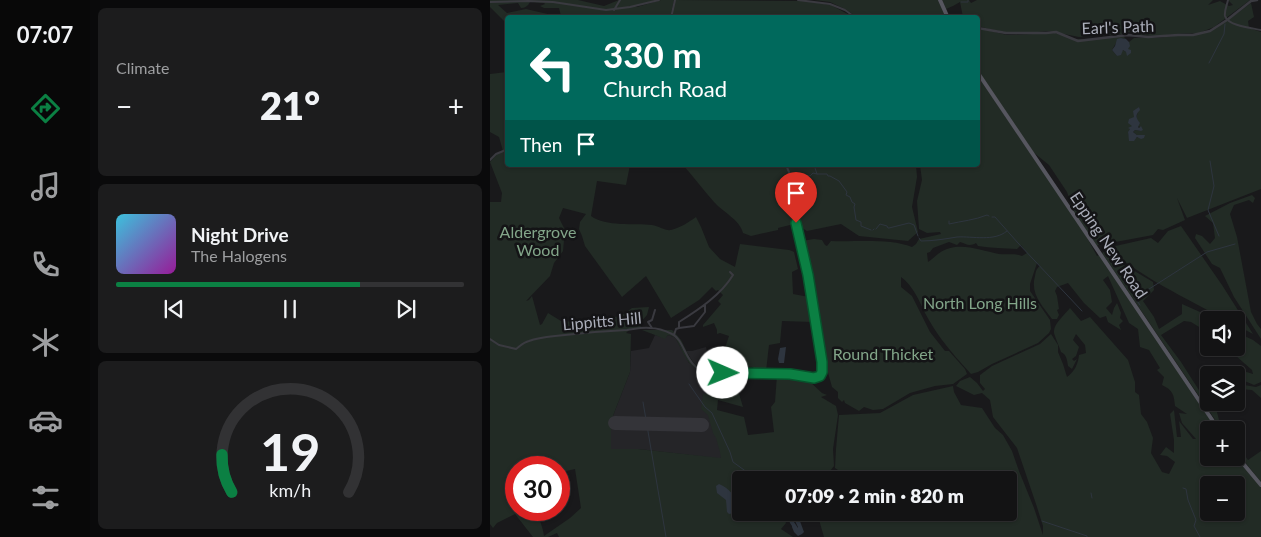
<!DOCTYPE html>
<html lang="en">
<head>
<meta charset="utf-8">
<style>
	:root { --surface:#131314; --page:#1c1c1d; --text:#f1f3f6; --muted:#9d9ea0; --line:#323234; --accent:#0b8043 }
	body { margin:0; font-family:Lato,sans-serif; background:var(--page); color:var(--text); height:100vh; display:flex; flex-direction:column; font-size:19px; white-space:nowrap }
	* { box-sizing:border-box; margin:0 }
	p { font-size:16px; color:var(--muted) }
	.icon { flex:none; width:28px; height:28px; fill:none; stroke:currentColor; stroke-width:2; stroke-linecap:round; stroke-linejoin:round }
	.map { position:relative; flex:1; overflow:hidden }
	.details { display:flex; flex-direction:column; gap:8px; padding:8px; background:#0a0a0b; width:400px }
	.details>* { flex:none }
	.top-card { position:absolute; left:15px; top:15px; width:475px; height:152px; border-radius:5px; box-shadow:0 1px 4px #0004,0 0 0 1px var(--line); background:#00695c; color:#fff; overflow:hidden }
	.tools { position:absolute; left:710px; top:311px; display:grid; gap:10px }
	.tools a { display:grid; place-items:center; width:45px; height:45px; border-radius:5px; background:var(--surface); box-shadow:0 1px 4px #0004,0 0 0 1px var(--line); font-size:25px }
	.speed { position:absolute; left:15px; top:456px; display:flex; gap:10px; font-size:25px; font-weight:700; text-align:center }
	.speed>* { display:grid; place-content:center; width:65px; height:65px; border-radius:50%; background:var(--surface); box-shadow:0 1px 4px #0004,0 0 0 1px var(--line); line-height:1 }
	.speed .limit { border:8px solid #d22; background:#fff; color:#111 }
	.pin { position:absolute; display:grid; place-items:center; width:42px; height:42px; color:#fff; margin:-51px -21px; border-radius:50% 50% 50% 0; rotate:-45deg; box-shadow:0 0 5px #0007 }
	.pin .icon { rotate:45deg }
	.me { position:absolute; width:55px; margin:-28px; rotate:91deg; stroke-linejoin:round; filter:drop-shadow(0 0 4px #0008) }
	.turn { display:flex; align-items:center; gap:18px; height:105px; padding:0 15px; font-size:22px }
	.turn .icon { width:65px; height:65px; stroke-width:2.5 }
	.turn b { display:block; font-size:35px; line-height:42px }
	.then { display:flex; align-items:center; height:48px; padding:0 15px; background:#0003; gap:10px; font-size:19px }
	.big { font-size:38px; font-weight:800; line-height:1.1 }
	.details .widget { flex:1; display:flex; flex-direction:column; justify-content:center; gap:8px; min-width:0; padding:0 18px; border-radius:8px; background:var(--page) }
	.details .dial { align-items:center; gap:0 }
	.dial svg { height:130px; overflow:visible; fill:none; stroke:var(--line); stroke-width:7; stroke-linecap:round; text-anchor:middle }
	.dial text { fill:var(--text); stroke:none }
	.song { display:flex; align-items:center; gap:15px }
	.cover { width:60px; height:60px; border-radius:8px; background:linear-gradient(135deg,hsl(190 70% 55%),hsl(300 70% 35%)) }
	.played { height:5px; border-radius:2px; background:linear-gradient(90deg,var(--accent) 70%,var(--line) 70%) }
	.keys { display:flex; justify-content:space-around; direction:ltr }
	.heat { display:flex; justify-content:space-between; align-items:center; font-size:28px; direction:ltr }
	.trip { position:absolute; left:242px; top:471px; width:285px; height:50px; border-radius:5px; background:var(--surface); box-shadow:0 1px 4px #0004,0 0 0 1px var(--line); font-weight:800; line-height:50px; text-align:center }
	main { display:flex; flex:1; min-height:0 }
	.tab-bar { display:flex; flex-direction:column; width:90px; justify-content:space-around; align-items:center; background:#080808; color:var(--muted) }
	.tab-bar .icon { width:35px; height:35px }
	.tab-bar .current { color:var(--accent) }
	.tab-bar b { font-size:22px; color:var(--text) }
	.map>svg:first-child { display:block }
	.built { fill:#252528 }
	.green { fill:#222b25; fill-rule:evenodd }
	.water { fill:#2e353f }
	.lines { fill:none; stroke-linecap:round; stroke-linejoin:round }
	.stream { stroke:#2e353f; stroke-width:1 }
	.runway { stroke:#343439; stroke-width:14 }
	.minor { stroke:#3a3a40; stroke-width:2 }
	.tertiary { stroke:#3a3a40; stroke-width:2.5 }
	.primary { stroke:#56565f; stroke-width:4 }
	.route-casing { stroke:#07532c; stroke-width:12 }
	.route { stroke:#0b8043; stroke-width:9 }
	.labels { text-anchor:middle; stroke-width:5; stroke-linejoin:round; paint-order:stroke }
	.street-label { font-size:16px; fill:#abaeba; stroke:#141416 }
	.park-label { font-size:16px; fill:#82a589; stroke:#141416 }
</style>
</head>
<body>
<main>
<nav class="tab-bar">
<b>07:07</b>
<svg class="icon current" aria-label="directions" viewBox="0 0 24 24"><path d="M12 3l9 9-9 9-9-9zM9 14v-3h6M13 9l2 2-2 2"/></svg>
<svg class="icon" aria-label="music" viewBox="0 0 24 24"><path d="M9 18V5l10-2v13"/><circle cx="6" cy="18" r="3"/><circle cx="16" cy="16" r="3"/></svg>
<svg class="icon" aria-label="phone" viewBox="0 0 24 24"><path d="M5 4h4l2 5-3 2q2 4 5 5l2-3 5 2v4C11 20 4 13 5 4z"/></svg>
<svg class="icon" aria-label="climate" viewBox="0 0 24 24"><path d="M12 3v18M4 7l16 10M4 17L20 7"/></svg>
<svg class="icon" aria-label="car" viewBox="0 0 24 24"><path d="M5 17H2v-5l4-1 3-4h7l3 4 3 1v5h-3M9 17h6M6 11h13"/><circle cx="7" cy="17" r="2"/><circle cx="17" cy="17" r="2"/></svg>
<svg class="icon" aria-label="filters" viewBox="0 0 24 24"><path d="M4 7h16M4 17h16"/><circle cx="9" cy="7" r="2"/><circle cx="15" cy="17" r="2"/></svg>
</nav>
<section class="details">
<div class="widget"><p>Climate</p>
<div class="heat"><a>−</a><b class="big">21°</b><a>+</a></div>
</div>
<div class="widget">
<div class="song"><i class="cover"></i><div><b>Night Drive</b><p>The Halogens</p></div></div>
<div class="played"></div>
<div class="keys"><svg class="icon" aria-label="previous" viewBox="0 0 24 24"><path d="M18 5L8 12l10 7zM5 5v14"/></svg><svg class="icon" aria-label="pause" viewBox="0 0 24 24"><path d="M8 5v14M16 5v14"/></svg><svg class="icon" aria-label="next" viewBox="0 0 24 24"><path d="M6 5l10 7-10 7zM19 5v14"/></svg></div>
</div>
<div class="widget dial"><svg viewBox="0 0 100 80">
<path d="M14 69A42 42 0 1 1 86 69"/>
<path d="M14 69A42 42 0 0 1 8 46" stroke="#0b8043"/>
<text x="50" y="56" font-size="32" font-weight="700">19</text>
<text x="50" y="72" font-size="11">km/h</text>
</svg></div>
</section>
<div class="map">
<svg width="771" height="537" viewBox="0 0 771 537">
	<rect width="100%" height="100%" fill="#19191b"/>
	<path class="built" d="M165 335 175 338 178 335 184 337 186 339 199 363 222 374 225 402 235 459 148 449H121V421L140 372 141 351 159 348Z
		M216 347 218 357 232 356V365H223L222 370 210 367 205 365 196 351H202Z"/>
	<path class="green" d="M0 0H88L114 6 129 0H166L145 6 147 7 171 0H184L180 18H98L103 17 96 14 92 17 18 18 17 24 0 7ZM40 2 54 3 55 4 50 6 54 8H69L71 16H66L36 9 17 13 8 5 28 3 31 8C35 8 38 6 40 2Z
		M185 0 315 1 341 5 363 17 181 18Z
		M324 0H449L456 17H367L355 9 340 2Z
		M452 0H479L481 3 487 0H723L718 5 730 1 739 6 743 5 738 0H760L724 27 709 33 685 34 668 36 647 35 645 30 643 29 639 32 633 34 589 37 559 31 526 34 499 29 488 26V18L473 17 470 2 463 6 456 9Z
		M761 3 764 17 758 21 759 28 771 32V189L697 218 687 198 695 220 673 230 668 229 663 235 620 243H611L607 246 584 212 577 192 559 165 543 152 488 71V28L517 35 565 33 585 39H593L633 36 636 39 631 38 626 43 622 50 627 56 633 50 636 52 639 46V42L644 38H667L718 32 742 17ZM649 107C647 114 645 121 649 128L650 126 651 131 645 130 643 132 647 135 648 137 640 141 638 133 642 126 644 117Z
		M17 72 18 165H140L136 185 107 181 101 216C116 227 144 223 162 225 169 226 175 231 181 230 190 228 199 222 206 217L211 227 219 247 230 259 245 267 250 244 299 250 302 251 304 252 308 269 302 272 303 294 319 297 323 322 292 321 290 343 279 345 276 371H264L263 367 223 365V368L260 370 259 377H244L253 407 228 400 227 410 254 417 258 435 284 432 281 407 285 402 287 375 318 380 332 393 337 395 331 397 346 406 348 415 343 449 344 466 340 471 344 474 348 470 345 468 346 449 349 415 390 413 423 395 463 386 464 392 471 405 492 408 505 428 513 435 522 451 529 471 544 508 553 535V526L546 504 527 448 503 417 500 400 492 393 484 395 466 386 470 381 480 377 487 383 493 391 495 389 490 383V375L502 366 550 344 561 334 568 345V352L573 364 577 377C585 371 588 364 589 355L596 353 595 345 586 334 583 340 589 347 586 356 582 359 584 361 587 359 582 369 578 366C577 360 577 355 571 352 569 346 567 342 565 336 560 326 574 316 580 308L591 321 600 317 638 360 645 382V392L649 395 651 414 657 422 663 438 661 453 672 472 679 474 685 462 677 456 670 455 676 447 684 453V440L680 414 684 410 687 437H691L689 421 703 439H706L692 423 689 413 697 414 685 406C684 395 683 390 672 385L674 377 667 370 670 368 659 350 650 347 648 329 639 323 618 276 613 280 620 290 622 302 616 308 622 315 624 308 627 303 631 313 630 318 633 321 629 325 631 330 618 322 616 316 610 318 594 303 578 283 567 287 565 291 567 296 569 309 567 310 569 315 567 319H562C552 305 540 294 545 276 546 271 546 269 550 266L547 263 540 284V291L560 320 561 329 559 333 548 343 502 364 488 372 481 374C471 363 461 352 452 340 446 332 440 322 435 313 429 300 423 286 411 277V287L422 296 440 332 455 351H459L475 369 477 374 463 384 445 386 420 393 393 409 383 410 374 407 369 411 355 403 354 400 352 402 348 398V392L342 387 337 369 334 370 326 317 312 241 324 239 332 240 335 245 337 246 341 241C366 242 400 238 422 247L426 244 429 239 451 234 450 232 437 233 429 229 427 201 432 180 430 165H488V76L595 234 607 256 609 255 688 371 727 430H719V458L746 457 771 487V537H334L327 513 519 512V480H251V512L293 513 296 523 291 529 303 537H69L67 533 58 537H43L25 514 7 523 3 528 0 524V202H11L12 193 0 162 7 154 13 151 9 137 0 132V74ZM73 208 96 214 90 222 89 229 92 236 95 246 132 297 156 276 181 318 209 300 222 287 226 291 228 290 233 295 228 301 231 304 213 325V327L224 323 227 330V334L230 333 239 336 233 354 231 356 218 357V366L215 365 214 368C200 366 197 350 191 340 188 336 185 333 182 330H152L165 335 175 339 178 335 184 337 186 339C198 362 197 367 223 376L224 392 213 394 211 409 218 415 223 433 226 438 230 452 231 458 148 449H121V421L140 372 141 334 136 333 141 328 146 329 151 328 150 323 157 315 159 307 142 308 131 316 87 322 71 321 58 313 52 324 50 325 42 296 39 300 36 301 60 276 64 263 73 251 75 230 69 218ZM459 242 467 245 470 242C477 244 479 247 486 243L488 246C501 248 514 248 527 249L531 245 537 253 532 256C524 253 517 255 509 254 492 251 474 243 457 249 450 251 444 258 438 262L437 253 440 252 443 248ZM26 468H69V483L76 471 85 469 91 508 80 518 54 536C53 526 48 520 49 510H26ZM719 485H746V512H719Z
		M193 165H426L427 177 422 207 428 232 418 241 369 236 351 224 317 231 309 226 304 214V224L288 228V230L261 236 253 233C250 220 233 212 224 202 213 190 204 177 193 165Z
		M762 195 765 198 763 203 759 200 744 205 740 214 747 237 761 312 767 324 771 329V339L744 297 730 268 722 264 705 238 706 234 712 236 720 244 725 238 723 223 715 216 740 203Z
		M691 226 732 285 763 334 746 325V320H736C713 307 630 267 621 247L661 238 668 243 678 231Z
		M618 250 626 260 663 282 664 290 653 301 664 317 669 329 692 314V304L710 312 724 320H719V333L701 322 694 321 671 335 691 362 721 409 727 412 730 424 735 430H732L728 424 612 253Z
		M746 332 763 340 771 346V382L764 385 757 382 753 381 752 385H749L746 376 750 370 763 374 762 370 737 348H746Z
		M754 385 766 387 771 385V398L762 390 751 389Z
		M746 443 758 460 771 451V482L746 451Z"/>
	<path class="water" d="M631 38 636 39 639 42 640 46 638 49 641 50V53L637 56 636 52 633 50 631 55 627 56 622 50 625 46 627 39Z
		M649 107 650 110C645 115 646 118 650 123L648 127 649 128 651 126 653 130 651 131 645 130 643 132 647 135H655L654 138 651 139 647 137 644 141H639L638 132 640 129 638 128 642 126 638 123 639 119 644 117 643 111Z
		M296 347 294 363H289L288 359 290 348Z
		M229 484C238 487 243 496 251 500V512L239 514 237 512 236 500 227 493 226 486Z
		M296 513H301L300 516 308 528V527L301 513H307L314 532 312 534 308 536 304 532 302 527V526L300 523Z"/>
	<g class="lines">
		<path class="stream" d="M471 2H478V0
			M719 63 734 34 735 24
			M720 161 724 186 718 210 729 236
			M324 165 327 174H337L338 176H340L349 181
			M305 175 311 174 320 176 323 173 327 174
			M349 181 357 192 356 195 360 197 362 202 365 204 364 207 366 220 371 222V226L381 230
			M502 217H505L528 243 592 311
			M459 221V224C472 221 485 220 497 215L499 216
			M386 229 390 224 397 226 398 228H399L419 223 424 225 428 236
			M383 230 384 229
			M429 238 431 241C443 241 455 239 467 237 483 236 504 242 517 231
			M650 305 645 298 717 252 745 244
			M199 384 215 407 222 413 240 452 243 462 261 475 265 480
			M153 402 176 537
			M693 488 696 489 698 500 706 520 704 526 710 537
			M601 493 602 498
			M552 521 597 536V537"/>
		<path class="runway" d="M125 423 212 425"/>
		<path class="minor" d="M308 0 340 4 355 10 366 18
			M738 0C737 5 734 11 735 16 738 26 762 28 771 30
			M0 2 38 1 63 2 116 10 140 7 169 0
			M124 10 130 0
			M181 18 185 0
			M0 160 6 154 18 149
			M162 328 158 322 162 320 165 310
			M189 328 204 326 215 312V305
			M184 335 186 329 189 328V322C208 310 231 295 243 275L240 272
			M0 339 9 345 26 349C30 346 34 342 39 341 47 338 56 337 65 336 89 333 113 331 137 330 145 329 152 327 160 328 167 328 176 331 182 334 193 339 195 359 206 367 221 377 276 373 297 373 308 374 319 381 330 376L332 372V366L318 275 306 223 305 186 296 165"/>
		<path class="tertiary" d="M488 28 516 33H556L566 32 588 41 638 35 658 37 688 35H703L720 31 737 20 761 1 767 0"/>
		<path class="primary" d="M450 0 458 18
			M488 73 729 430
			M746 455 771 485"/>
	</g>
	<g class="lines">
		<defs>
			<path id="route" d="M233 373 300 374 324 378 330 376 332 372V362L318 275 306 223"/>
		</defs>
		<use href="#route" class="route-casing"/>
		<use href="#route" class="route"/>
	</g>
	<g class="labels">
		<g class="street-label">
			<text transform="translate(628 27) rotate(-2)" y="6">Earl's Path</text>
			<text transform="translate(619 245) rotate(56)" y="6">Epping New Road</text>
			<text transform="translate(112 321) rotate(-5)" y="6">Lippitts Hill</text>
		</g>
		<g class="park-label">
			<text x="48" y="238">Aldergrove<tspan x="48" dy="18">Wood</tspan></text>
			<text x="490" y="309">North Long Hills</text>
			<text x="393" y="360">Round Thicket</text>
		</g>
	</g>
</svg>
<div class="tools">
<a><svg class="icon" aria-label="sound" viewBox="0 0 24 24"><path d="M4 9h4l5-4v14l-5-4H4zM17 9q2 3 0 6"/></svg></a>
<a><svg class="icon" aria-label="layers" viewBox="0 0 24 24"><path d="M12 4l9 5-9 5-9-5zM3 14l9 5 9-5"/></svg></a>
<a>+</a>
<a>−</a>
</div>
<div class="speed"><div class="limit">30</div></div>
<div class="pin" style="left:306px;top:223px;background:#d93025"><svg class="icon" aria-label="arrive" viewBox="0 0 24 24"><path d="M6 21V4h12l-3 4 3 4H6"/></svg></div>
<svg class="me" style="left:233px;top:373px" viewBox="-20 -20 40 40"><circle r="19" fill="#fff"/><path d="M0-13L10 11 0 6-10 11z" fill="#0b8043"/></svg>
<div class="trip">07:09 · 2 min · 820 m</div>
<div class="top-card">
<div class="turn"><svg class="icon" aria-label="left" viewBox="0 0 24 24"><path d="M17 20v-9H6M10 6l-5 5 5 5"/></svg><div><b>330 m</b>Church Road</div></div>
<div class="then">Then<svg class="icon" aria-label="arrive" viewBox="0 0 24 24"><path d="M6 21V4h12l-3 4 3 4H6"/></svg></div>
</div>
</div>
</main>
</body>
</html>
